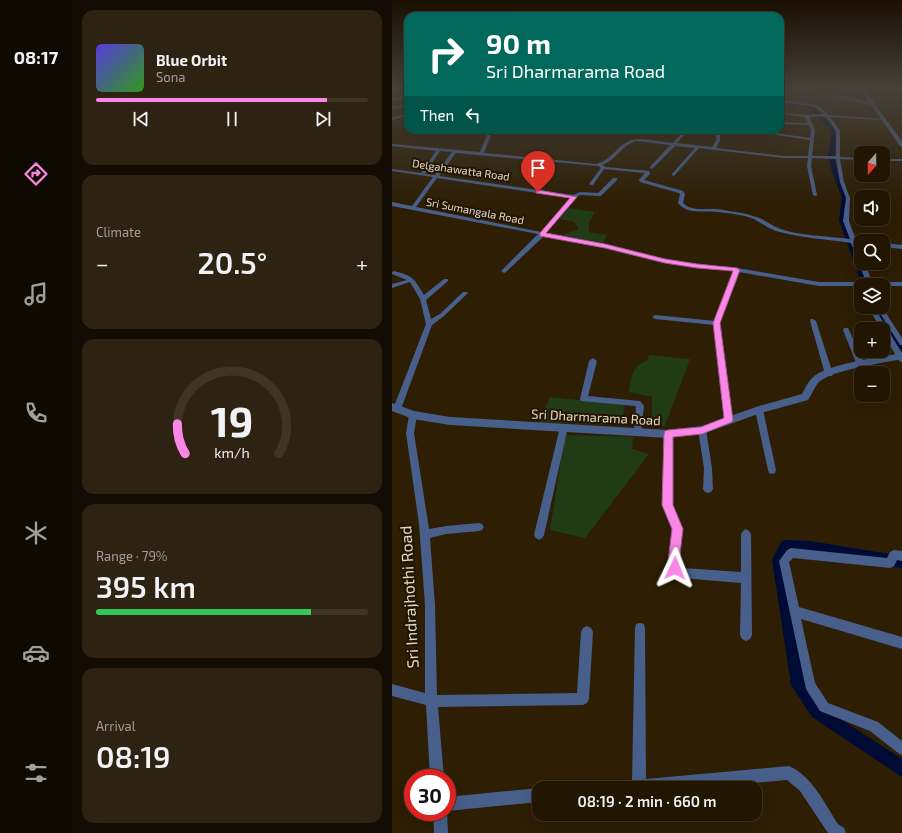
<!DOCTYPE html>
<html lang="en">
<head>
<meta charset="utf-8">
<style>
	:root { --surface:#221603; --page:#2e2312; --text:#f1f3f6; --muted:#a29f9a; --line:#3f3525; --accent:#fa87e6 }
	body { margin:0; font-family:"Exo 2",sans-serif; background:var(--page); color:var(--text); height:100vh; display:flex; flex-direction:column; font-size:15px; white-space:nowrap }
	* { box-sizing:border-box; margin:0 }
	p { font-size:13px; color:var(--muted) }
	.icon { flex:none; width:22px; height:22px; fill:none; stroke:currentColor; stroke-width:2; stroke-linecap:round; stroke-linejoin:round }
	.map { position:relative; flex:1; overflow:hidden }
	.side { display:flex; flex-direction:column; gap:10px; padding:10px; background:#130c02; width:320px }
	.side>* { flex:none }
	.hud { position:absolute; left:12px; top:12px; width:380px; height:122px; border-radius:12px; box-shadow:0 4px 16px #0002,0 0 0 1px var(--line); background:#00695c; color:#fff; overflow:hidden }
	.needle { width:26px; rotate:200deg }
	.fabs { position:absolute; left:462px; top:146px; display:grid; gap:8px }
	.fabs a { display:grid; place-items:center; width:36px; height:36px; border-radius:8px; background:var(--surface); box-shadow:0 4px 16px #0002,0 0 0 1px var(--line); font-size:20px }
	.speed { position:absolute; left:12px; top:769px; display:flex; gap:8px; font-size:20px; font-weight:700; text-align:center }
	.speed>* { display:grid; place-content:center; width:52px; height:52px; border-radius:50%; background:var(--surface); box-shadow:0 4px 16px #0002,0 0 0 1px var(--line); line-height:1 }
	.speed .limit { border:6px solid #d22; background:#fff; color:#111 }
	.pin { position:absolute; display:grid; place-items:center; width:34px; height:34px; color:#fff; margin:-41px -17px; border-radius:50% 50% 50% 0; rotate:-45deg; box-shadow:0 0 4px #0007 }
	.pin .icon { rotate:45deg }
	.me { position:absolute; width:44px; margin:-22px; rotate:2deg; stroke-linejoin:round; filter:drop-shadow(0 0 3px #0008) }
	.turn { display:flex; align-items:center; gap:14px; height:84px; padding:0 16px; font-size:18px }
	.turn .icon { width:52px; height:52px; stroke-width:2.5 }
	.turn b { display:block; font-size:28px; line-height:34px }
	.then { display:flex; align-items:center; height:38px; padding:0 16px; background:#0003; gap:8px; font-size:15px }
	.big { font-size:30px; font-weight:600; line-height:1.1 }
	.side .tile { flex:1; display:flex; flex-direction:column; justify-content:center; gap:6px; min-width:0; padding:0 14px; border-radius:12px; background:var(--page) }
	.side .dial { align-items:center; gap:0 }
	.dial svg { height:104px; overflow:visible; fill:none; stroke:var(--line); stroke-width:7; stroke-linecap:round; text-anchor:middle }
	.dial text { fill:var(--text); stroke:none }
	.song { display:flex; align-items:center; gap:12px }
	.cover { width:48px; height:48px; border-radius:6px; background:linear-gradient(135deg,hsl(250 70% 55%),hsl(110 70% 35%)) }
	.played { height:4px; border-radius:2px; background:linear-gradient(90deg,var(--accent) 85%,var(--line) 85%) }
	.keys { display:flex; justify-content:space-around; direction:ltr }
	.heat { display:flex; justify-content:space-between; align-items:center; font-size:22px; direction:ltr }
	.charge { height:6px; border-radius:3px; background:linear-gradient(90deg,#34c759 79%,var(--line) 0) }
	.trip { position:absolute; left:140px; top:781px; width:230px; height:40px; border-radius:12px; background:var(--surface); box-shadow:0 4px 16px #0002,0 0 0 1px var(--line); font-weight:600; line-height:40px; text-align:center }
	main { display:flex; flex:1; min-height:0 }
	.dock { display:flex; flex-direction:column; width:72px; justify-content:space-around; align-items:center; background:#0e0901; color:var(--muted) }
	.dock .icon { width:28px; height:28px }
	.dock .on { color:var(--accent) }
	.dock b { font-size:18px; color:var(--text) }
	.map>svg:first-child { display:block }
	.green { fill:#213b17 }
	.lines { fill:none; stroke-linecap:round; stroke-linejoin:round }
	.canal { fill:#000b35; fill-rule:evenodd }
	.minor { fill:#485f8b; fill-rule:evenodd }
	.tertiary { fill:#485f8b; fill-rule:evenodd }
	.route { fill:#fa87e6; stroke:#a25896 }
	.labels { text-anchor:middle; stroke-width:4; stroke-linejoin:round; paint-order:stroke }
	.far-street-label { font-size:11px; fill:#e2d9ca; stroke:#231500 }
	.street-label { font-size:13px; fill:#e2d9ca; stroke:#231500 }
	.near-street-label { font-size:16px; fill:#e2d9ca; stroke:#231500 }
</style>
</head>
<body>
<main>
<nav class="dock">
<b>08:17</b>
<svg class="icon on" aria-label="directions" viewBox="0 0 24 24"><path d="M12 3l9 9-9 9-9-9zM9 14v-3h6M13 9l2 2-2 2"/></svg>
<svg class="icon" aria-label="music" viewBox="0 0 24 24"><path d="M9 18V5l10-2v13"/><circle cx="6" cy="18" r="3"/><circle cx="16" cy="16" r="3"/></svg>
<svg class="icon" aria-label="phone" viewBox="0 0 24 24"><path d="M5 4h4l2 5-3 2q2 4 5 5l2-3 5 2v4C11 20 4 13 5 4z"/></svg>
<svg class="icon" aria-label="climate" viewBox="0 0 24 24"><path d="M12 3v18M4 7l16 10M4 17L20 7"/></svg>
<svg class="icon" aria-label="car" viewBox="0 0 24 24"><path d="M5 17H2v-5l4-1 3-4h7l3 4 3 1v5h-3M9 17h6M6 11h13"/><circle cx="7" cy="17" r="2"/><circle cx="17" cy="17" r="2"/></svg>
<svg class="icon" aria-label="filters" viewBox="0 0 24 24"><path d="M4 7h16M4 17h16"/><circle cx="9" cy="7" r="2"/><circle cx="15" cy="17" r="2"/></svg>
</nav>
<section class="side">
<div class="tile">
<div class="song"><i class="cover"></i><div><b>Blue Orbit</b><p>Sona</p></div></div>
<div class="played"></div>
<div class="keys"><svg class="icon" aria-label="previous" viewBox="0 0 24 24"><path d="M18 5L8 12l10 7zM5 5v14"/></svg><svg class="icon" aria-label="pause" viewBox="0 0 24 24"><path d="M8 5v14M16 5v14"/></svg><svg class="icon" aria-label="next" viewBox="0 0 24 24"><path d="M6 5l10 7-10 7zM19 5v14"/></svg></div>
</div>
<div class="tile"><p>Climate</p>
<div class="heat"><a>−</a><b class="big">20.5°</b><a>+</a></div>
</div>
<div class="tile dial"><svg viewBox="0 0 100 80">
<path d="M14 69A42 42 0 1 1 86 69"/>
<path d="M14 69A42 42 0 0 1 8 46" stroke="#fa87e6"/>
<text x="50" y="56" font-size="32" font-weight="700">19</text>
<text x="50" y="72" font-size="11">km/h</text>
</svg></div>
<div class="tile"><p>Range · 79%</p><b class="big">395 km</b><div class="charge"></div></div>
<div class="tile"><p>Arrival</p><b class="big">08:19</b></div>
</section>
<div class="map">
<svg width="510" height="833" viewBox="0 0 510 833">
	<rect width="100%" height="100%" fill="#2d1e04"/>
	<path class="green" d="M177 208 203 212 197 222V232L215 235 211 243 170 235 187 229 182 222 167 219Z
		M257 355 298 359 273 426 260 424V397L237 392C240 376 239 366 256 360Z
		M158 397 233 405 229 425 148 422Z
		M173 435 241 437 240 449 257 454 193 538 158 530Z"/>
	<g class="lines">
		<path class="canal" d="M388 102 415 105 423 108 445 131 442 156 446 172 456 198 453 220 478 285H470L447 220 450 198 440 172 436 156 440 131 419 110 414 107 388 104Z
			M479 307H487L510 340V350L507 349Z
			M393 540 418 541 510 556V568L418 553 396 552 392 560 413 682 430 707 510 759V777L420 717 399 685 380 560 389 542Z"/>
		<path class="minor" d="M16 88V90L0 92V90Z
			M16 96V98L0 101V99Z
			M388 100 425 105 437 115 492 119 490 120 438 117 448 131V157L469 158V160L448 159 452 182 458 198 457 221 464 240 471 241H469V244L465 243 469 253V263H473L480 282H510V286H427L347 272 328 323 340 420 339 422H333L332 420 322 325 263 319 260 317 263 315 323 321 341 271 273 263 213 248 152 236 114 272 112 273 109 271 146 234 0 206V202L20 206 41 177 0 171V169L29 173 44 151 0 146V144L88 152 97 130H101L92 153 204 164C220 160 224 147 237 141 247 136 269 142 281 143L288 135 287 133 275 130 290 131 292 135 285 143 320 147 324 141V130H328V141L324 148 392 156H416L418 140 352 130H363L418 138 419 130 417 125 388 124V122L416 123 413 117 388 114V112L415 115 432 114 423 107 388 102ZM424 116 434 117 444 131V156H420L423 130 417 117ZM244 141 278 145 258 167V168L260 169 283 146 303 148 280 174V175L282 176 307 148 392 158H416L415 166 421 195 423 196 425 195 419 166 420 158 444 159 448 182 454 198 451 221 458 239C436 236 407 236 386 228 378 225 372 219 364 217 354 213 342 212 331 210 318 207 300 213 291 203L293 194 291 191 252 180 258 174 257 171 214 167 210 165C224 160 230 145 244 141ZM48 151 60 152 43 175 33 174ZM64 153 206 166 209 168 197 184 199 185H201L212 169 253 173 247 180 248 182 287 193 288 194 286 203C296 215 311 210 326 212 337 213 351 215 362 219 369 223 376 228 384 231 408 238 434 239 459 243L466 260 469 262 467 263 474 282H427L345 268 305 264 273 259 213 244 154 233 186 196 189 195 209 196 225 180V178H221L206 193 188 192 181 195 47 176ZM45 178 179 198 149 232 24 207Z
			M16 104V106L0 109V107Z
			M16 113V115L0 120V118Z
			M491 159H510V161H491Z
			M491 243 510 245V249L491 247Z
			M2 271C21 276 22 278 32 295L52 279H56V281L34 300 39 319 48 314 71 292H75L76 293 52 316 40 325 9 409 5 412 1 409 34 324 28 299 18 282 0 288V284L15 280 0 274V272Z
			M476 307H482L510 353V362L507 361 491 333V329H489Z
			M484 307H490L510 338V345H508Z
			M419 319H421L424 321 441 374 440 376H434L433 374 418 321Z
			M452 328H456L457 330 473 365 472 367 469 368 465 365 451 330Z
			M201 358 205 361 196 396 248 401 252 406 249 434H243L242 432 244 407 243 406 189 401 188 399 197 361Z
			M367 407 371 410 384 470 383 473 380 474 377 473 376 470 363 410Z
			M21 412 24 413 25 415 22 433 37 529 54 526 87 523 90 524 92 527 90 530 87 531 54 534 38 538 43 605 45 695 185 693 189 632 191 628 195 626 199 628 201 632 197 699 195 703 191 705 46 707 52 778H38L34 705 0 696V684L33 693V605L27 524 14 433 17 415 18 413Z
			M172 424 175 425 176 427 152 535 150 538 147 540 144 538 142 535 168 427 169 425Z
			M310 427 313 428 314 430 320 468 321 489 319 492 316 493 313 492 311 489 312 468 306 430 307 428Z
			M276 431 279 432 280 434V505L290 529 288 565 291 568 349 572V534L351 531 354 529 357 531 359 534 360 635 358 639 354 641 350 639 348 635 349 583 289 578 279 572 277 562 280 529 270 505 272 434 273 432Z
			M399 548 495 558 498 552 502 550 510 551V561L505 560 502 566 498 568 401 558 397 562 407 607 510 637V649L409 619 423 683 436 703 486 722 510 741V755L506 753 478 731 428 711 414 689 387 561 395 550Z
			M248 623 252 624 253 628 254 779 397 766C420 776 433 804 446 824L452 828 454 833H436L408 791 395 780 301 788H220L222 783 227 781 240 780 243 628 244 624Z
			M147 788V802L55 811V797Z
			M41 812H55L56 833H42Z"/>
		<path class="tertiary" d="M403 88H412L477 102 467 88H471L510 141V147L508 146 479 105Z
			M510 353V359C491 363 438 370 426 383 422 388 420 394 416 400L369 413 310 434 276 438 58 425 21 419 0 411V403L22 411 58 417 276 430 310 426 367 406 410 394C413 389 415 383 420 378 434 364 489 357 510 353Z"/>
	</g>
	<linearGradient id="sky" x2="0" y2="1"><stop stop-color="#191002"/><stop offset="0.43" stop-color="#46413a"/><stop offset="1" stop-color="#46413a" stop-opacity="0"/></linearGradient>
	<rect width="510" height="205" fill="url(#sky)"/>
	<path class="route" d="M146 190 185 197 154 233 213 244 273 259 305 264 345 268 348 270 328 323 341 420 340 422 310 434 281 437V505L291 529 287 562 288 568 287 572 283 573 279 572 276 562 280 529 270 505 272 434 273 431 276 430 309 427 332 418 321 323 341 271 305 268 273 263 213 248 148 236V233L178 198 144 193V191Z"/>
	<g class="labels">
		<g class="far-street-label">
			<text transform="translate(69 170) rotate(8)" y="4">Delgahawatta Road</text>
			<text transform="translate(83 211) rotate(11)" y="4">Sri Sumangala Road</text>
		</g>
		<g class="street-label">
			<text transform="translate(204 417) rotate(3)" y="5">Sri Dharmarama Road</text>
		</g>
		<g class="near-street-label">
			<text transform="translate(17 597) rotate(-93)" y="6">Sri Indrajhothi Road</text>
		</g>
	</g>
</svg>
<div class="fabs">
<a><svg class="needle" viewBox="-14 -14 28 28"><path d="M0-13l5 13h-10z" fill="#e53935"/><path d="M0 13l5-13h-10z" fill="#a29f9a"/></svg></a>
<a><svg class="icon" aria-label="sound" viewBox="0 0 24 24"><path d="M4 9h4l5-4v14l-5-4H4zM17 9q2 3 0 6"/></svg></a>
<a><svg class="icon" aria-label="search" viewBox="0 0 24 24"><circle cx="10" cy="10" r="6"/><path d="M15 15l6 6"/></svg></a>
<a><svg class="icon" aria-label="layers" viewBox="0 0 24 24"><path d="M12 4l9 5-9 5-9-5zM3 14l9 5 9-5"/></svg></a>
<a>+</a>
<a>−</a>
</div>
<div class="speed"><div class="limit">30</div></div>
<div class="pin" style="left:146px;top:192px;background:#d93025"><svg class="icon" aria-label="arrive" viewBox="0 0 24 24"><path d="M6 21V4h12l-3 4 3 4H6"/></svg></div>
<svg class="me" style="left:283px;top:568px" viewBox="-20 -20 40 40"><path d="M0-17L14 15 0 8-14 15z" fill="#fa87e6" stroke="#fff" stroke-width="4"/></svg>
<div class="trip">08:19 · 2 min · 660 m</div>
<div class="hud">
<div class="turn"><svg class="icon" aria-label="right" viewBox="0 0 24 24"><path d="M7 20v-9h11M14 6l5 5-5 5"/></svg><div><b>90 m</b>Sri Dharmarama Road</div></div>
<div class="then">Then<svg class="icon" aria-label="left" viewBox="0 0 24 24"><path d="M17 20v-9H6M10 6l-5 5 5 5"/></svg></div>
</div>
</div>
</main>
</body>
</html>
